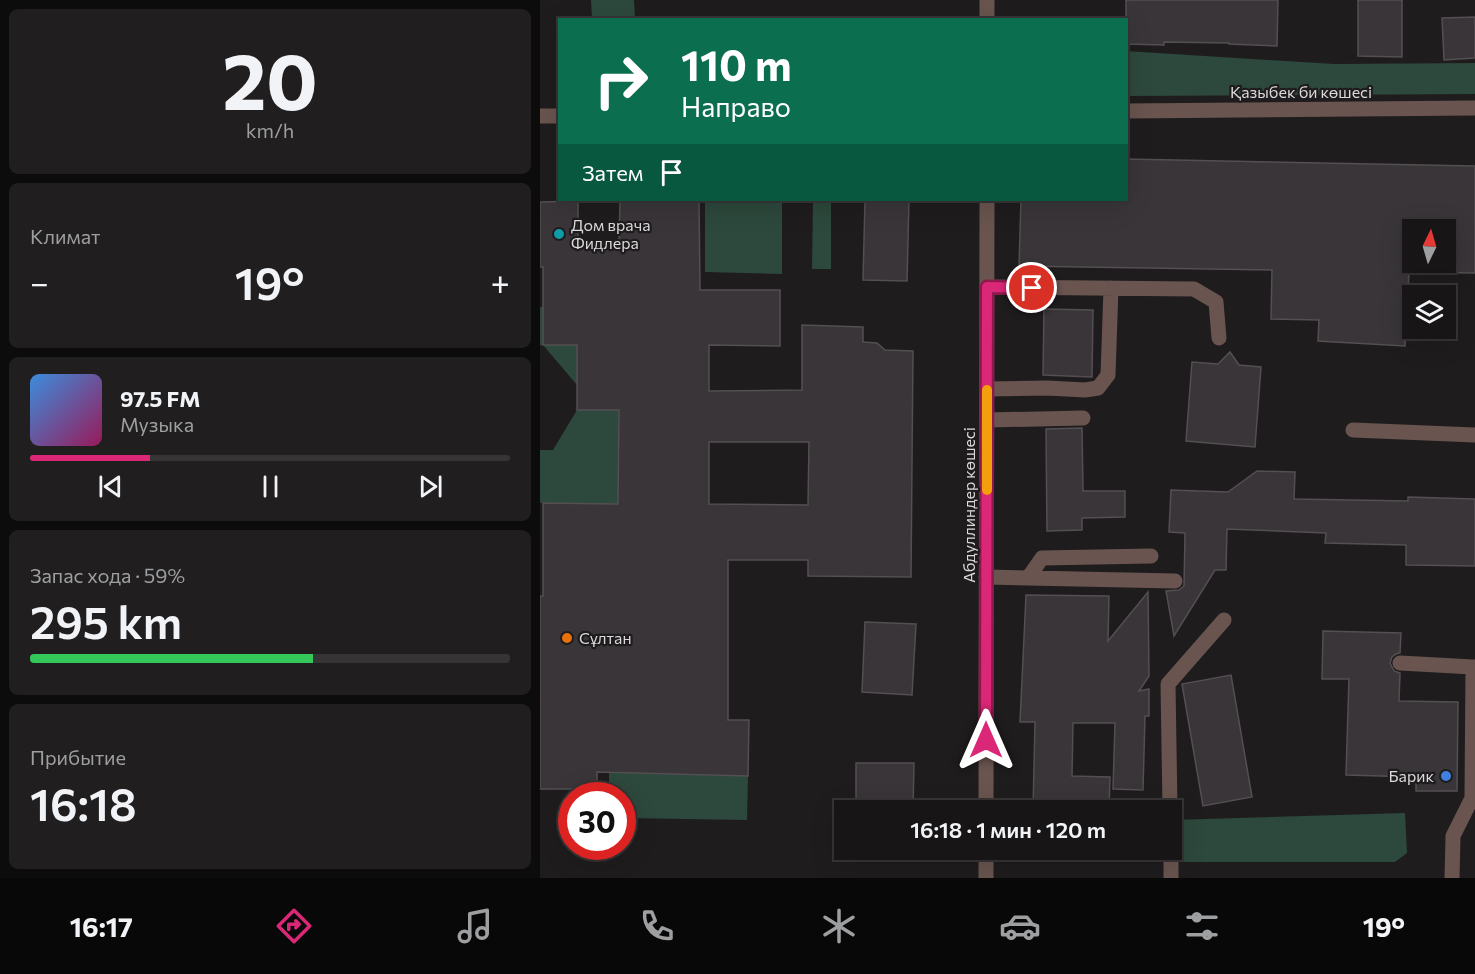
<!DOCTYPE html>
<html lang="ru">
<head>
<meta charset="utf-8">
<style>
	:root { --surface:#171516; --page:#201e1f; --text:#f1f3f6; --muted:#9e9fa1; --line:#363435; --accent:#db2777 }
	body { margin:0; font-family:Commissioner,sans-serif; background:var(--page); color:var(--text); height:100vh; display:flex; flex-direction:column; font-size:22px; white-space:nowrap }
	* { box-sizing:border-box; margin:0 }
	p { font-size:20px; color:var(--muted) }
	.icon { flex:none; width:33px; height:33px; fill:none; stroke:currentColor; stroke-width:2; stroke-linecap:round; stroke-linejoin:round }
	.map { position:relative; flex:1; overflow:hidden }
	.sheet { display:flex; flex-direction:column; gap:9px; padding:9px; background:#0d0c0c; width:540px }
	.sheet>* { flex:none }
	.banner { position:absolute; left:18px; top:18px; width:570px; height:183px; border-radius:0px; box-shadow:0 6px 24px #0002,0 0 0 2px var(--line); background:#0b6e4f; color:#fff; overflow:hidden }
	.needle { width:39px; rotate:5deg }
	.fabs { position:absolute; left:862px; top:219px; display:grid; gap:12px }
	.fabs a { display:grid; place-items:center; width:54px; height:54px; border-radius:0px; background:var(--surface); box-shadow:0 6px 24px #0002,0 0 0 2px var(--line); font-size:30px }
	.speed { position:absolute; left:18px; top:782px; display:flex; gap:12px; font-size:30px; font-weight:700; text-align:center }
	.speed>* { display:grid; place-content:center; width:78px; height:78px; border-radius:50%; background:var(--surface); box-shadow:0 6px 24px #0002,0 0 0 2px var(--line); line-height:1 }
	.speed .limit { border:9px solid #d22; background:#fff; color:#111 }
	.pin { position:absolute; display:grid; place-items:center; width:51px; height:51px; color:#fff; margin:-26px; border:3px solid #fff; border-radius:50%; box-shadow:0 2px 6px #0007 }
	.me { position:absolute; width:66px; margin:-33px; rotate:0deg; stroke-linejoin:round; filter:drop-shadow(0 0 4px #0008) }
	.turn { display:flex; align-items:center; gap:21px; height:126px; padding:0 24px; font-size:27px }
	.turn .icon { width:78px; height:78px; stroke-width:2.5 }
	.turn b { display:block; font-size:42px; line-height:51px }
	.then { display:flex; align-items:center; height:57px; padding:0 24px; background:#0003; gap:12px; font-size:22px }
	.big { font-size:45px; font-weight:600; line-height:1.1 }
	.sheet .tile { flex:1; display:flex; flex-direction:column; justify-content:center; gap:9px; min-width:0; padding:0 21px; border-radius:9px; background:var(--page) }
	.sheet .dial { align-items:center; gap:0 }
	.dial b { font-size:78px; line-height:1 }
	.song { display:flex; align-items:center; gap:18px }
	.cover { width:72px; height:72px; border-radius:9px; background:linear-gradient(135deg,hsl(210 70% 55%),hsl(330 70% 35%)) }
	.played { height:6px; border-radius:3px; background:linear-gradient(90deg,var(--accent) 25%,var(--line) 25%) }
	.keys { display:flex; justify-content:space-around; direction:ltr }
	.heat { display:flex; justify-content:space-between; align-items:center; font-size:33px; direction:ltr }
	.charge { height:9px; border-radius:4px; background:linear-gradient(90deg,#34c759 59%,var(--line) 0) }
	.trip { position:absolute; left:294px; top:800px; width:348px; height:60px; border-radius:0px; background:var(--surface); box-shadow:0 6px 24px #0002,0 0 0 2px var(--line); font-weight:600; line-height:60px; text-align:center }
	.menu { display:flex; height:96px; justify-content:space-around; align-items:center; background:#090809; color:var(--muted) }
	.menu .icon { width:42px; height:42px }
	.menu .active { color:var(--accent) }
	.menu b { font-size:27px; color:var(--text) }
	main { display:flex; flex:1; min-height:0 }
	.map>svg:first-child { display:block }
	.green { fill:#2d483c }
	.building { fill:#393538; stroke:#534f52; stroke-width:1.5; fill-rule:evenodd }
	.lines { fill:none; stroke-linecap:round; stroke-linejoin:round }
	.service { stroke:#69544f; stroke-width:15 }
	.minor { stroke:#69544f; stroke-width:15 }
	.tertiary { stroke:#69544f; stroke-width:15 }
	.route-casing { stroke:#8e194d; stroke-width:15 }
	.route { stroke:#db2777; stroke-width:10 }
	.slow { stroke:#f59e0b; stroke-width:10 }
	.culture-dot { fill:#0f9aa8; stroke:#1f1c1e; stroke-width:2 }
	.food-dot { fill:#e8710a; stroke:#1f1c1e; stroke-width:2 }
	.shop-dot { fill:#3f7fe0; stroke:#1f1c1e; stroke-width:2 }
	.labels { text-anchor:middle; stroke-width:4.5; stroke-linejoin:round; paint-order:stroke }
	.street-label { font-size:16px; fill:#dbd9db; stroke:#1f1c1e }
	.poi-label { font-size:16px; fill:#dbd9db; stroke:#1f1c1e; text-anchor:start }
</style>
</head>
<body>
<main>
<section class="sheet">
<div class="tile dial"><b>20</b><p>km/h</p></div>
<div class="tile"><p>Климат</p>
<div class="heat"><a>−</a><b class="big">19°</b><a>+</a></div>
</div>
<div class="tile">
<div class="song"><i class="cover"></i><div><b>97.5 FM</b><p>Музыка</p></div></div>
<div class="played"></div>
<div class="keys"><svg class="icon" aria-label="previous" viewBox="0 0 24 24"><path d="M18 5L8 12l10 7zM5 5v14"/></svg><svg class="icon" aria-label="pause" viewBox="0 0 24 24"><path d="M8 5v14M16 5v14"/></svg><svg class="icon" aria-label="next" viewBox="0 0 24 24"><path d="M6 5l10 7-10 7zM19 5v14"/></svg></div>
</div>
<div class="tile"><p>Запас хода · 59%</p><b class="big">295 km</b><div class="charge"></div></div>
<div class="tile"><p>Прибытие</p><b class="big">16:18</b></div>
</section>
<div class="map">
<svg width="935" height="878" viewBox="0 0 935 878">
	<rect width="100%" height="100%" fill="#1f1c1e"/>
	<path class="green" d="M51 0H94L95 19H52Z
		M586 51 794 64 935 63V94L587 96Z
		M165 200H242V274L165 272Z
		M273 200H291V269H272Z
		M0 307H3V345H79V385H37L3 345H0Z
		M37 410H79L78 504 0 503V450H13Z
		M69 772 208 776 207 820 83 818 82 795H69Z
		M865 813 867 853 855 862H504V849H632V820Z"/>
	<path class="building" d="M586 0H738L737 46 689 44V43L624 42V45L586 44Z
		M818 0H862V57L818 56Z
		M935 17V58L904 60 902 18Z
		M586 159 935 166V273L869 272 865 346 778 341 779 320 731 319 732 270 479 266 481 200H586ZM873 230H906V262H873Z
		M80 200H159L160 290H240V346L169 345V391L262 390V325L323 327V342L337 343 345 350 373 351 371 577 268 576V560H188V720H209L208 776 57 772V789H0V596H3V503L78 504 79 410H37V345H3V267H0V202L38 201V243L79 244ZM169 442H269L268 505 169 504Z
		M325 200H369L367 281 323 280Z
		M504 309 553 310 552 377 503 375Z
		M690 352 699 365 721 367 715 447 646 441 652 362 678 364Z
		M542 428 543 491H585V517L542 518V530L507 531 506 429Z
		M717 471 755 472 754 499 868 501V497L935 499V566L866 565V545L785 543 786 533 687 529 686 570H675L634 636 626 591 639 590 644 586 645 533 629 532 631 490 688 492Z
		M608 592 609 676 599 691 609 689V716H605L603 790 573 789 575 723H533L532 776 570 777 569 810H493L495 722H480L486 595 569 596 568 641Z
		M325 622 376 624 372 695 322 692Z
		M783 631 861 633 860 653 856 654 852 657 850 663 854 671 860 673 859 701 918 702 917 791H876V777L806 775 809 679H782Z
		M691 675 712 797 663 806 642 684Z
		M316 763H374L373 810H316Z"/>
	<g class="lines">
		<path class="service" d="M447 287 654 289 676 302 679 338
			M447 389 507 388 545 390 558 388 568 375 571 288
			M447 420 543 418
			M813 430 935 435
			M446 577 635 581
			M488 578 502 558 611 556
			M860 663 933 667
			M630 810 628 684 684 620
			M631 849V878
			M912 878 913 836 932 798 933 667H935"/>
		<path class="minor" d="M447 20V0
			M446 810 447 200
			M446 878V849"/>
		<path class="tertiary" d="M586 111 935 108
			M0 116H20"/>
	</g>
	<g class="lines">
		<defs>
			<path id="route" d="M446 740 447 287 492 288"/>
		</defs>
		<use href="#route" class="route-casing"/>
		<use href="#route" class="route"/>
		<path class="slow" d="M447 490V390"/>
	</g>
	<circle class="culture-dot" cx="19" cy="234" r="6"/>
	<circle class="food-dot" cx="27" cy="638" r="6"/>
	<circle class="shop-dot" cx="906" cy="776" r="6"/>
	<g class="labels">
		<g class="street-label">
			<text x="761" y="98">Қазыбек би көшесі</text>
			<text transform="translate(429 505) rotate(-90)" y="6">Абдуллиндер көшесі</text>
		</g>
		<g class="poi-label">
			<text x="31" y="231">Дом врача<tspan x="31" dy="18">Фидлера</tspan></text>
			<text x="39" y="644">Сұлтан</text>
			<text x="894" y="782" text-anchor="end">Барик</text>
		</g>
	</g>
</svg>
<div class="fabs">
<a><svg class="needle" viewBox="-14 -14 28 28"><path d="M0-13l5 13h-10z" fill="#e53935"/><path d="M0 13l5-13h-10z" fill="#9e9fa1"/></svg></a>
<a><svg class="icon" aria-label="layers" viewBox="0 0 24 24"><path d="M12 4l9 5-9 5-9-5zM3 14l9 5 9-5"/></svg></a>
</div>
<div class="speed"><div class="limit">30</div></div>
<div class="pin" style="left:492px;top:288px;background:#d93025"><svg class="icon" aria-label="arrive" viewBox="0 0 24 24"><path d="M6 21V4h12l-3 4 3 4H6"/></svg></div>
<svg class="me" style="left:446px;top:740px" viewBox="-20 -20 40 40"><path d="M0-17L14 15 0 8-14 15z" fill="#db2777" stroke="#fff" stroke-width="4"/></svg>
<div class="trip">16:18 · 1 мин · 120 m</div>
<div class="banner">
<div class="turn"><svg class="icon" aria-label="right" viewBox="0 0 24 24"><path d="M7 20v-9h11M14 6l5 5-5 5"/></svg><div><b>110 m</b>Направо</div></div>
<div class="then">Затем<svg class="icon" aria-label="arrive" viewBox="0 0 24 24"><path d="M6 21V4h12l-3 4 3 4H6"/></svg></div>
</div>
</div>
</main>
<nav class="menu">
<b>16:17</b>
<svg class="icon active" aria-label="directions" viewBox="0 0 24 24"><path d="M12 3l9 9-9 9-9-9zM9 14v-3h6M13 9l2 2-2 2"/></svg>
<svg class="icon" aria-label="music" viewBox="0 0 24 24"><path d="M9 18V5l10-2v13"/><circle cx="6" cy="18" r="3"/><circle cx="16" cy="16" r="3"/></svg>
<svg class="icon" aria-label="phone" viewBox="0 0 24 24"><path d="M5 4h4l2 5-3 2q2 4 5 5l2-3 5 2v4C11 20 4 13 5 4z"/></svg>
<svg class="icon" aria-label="climate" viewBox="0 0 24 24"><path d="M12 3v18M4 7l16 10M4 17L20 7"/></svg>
<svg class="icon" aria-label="car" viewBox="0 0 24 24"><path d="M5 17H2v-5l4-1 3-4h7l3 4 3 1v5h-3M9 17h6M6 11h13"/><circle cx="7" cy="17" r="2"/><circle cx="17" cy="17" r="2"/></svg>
<svg class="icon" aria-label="filters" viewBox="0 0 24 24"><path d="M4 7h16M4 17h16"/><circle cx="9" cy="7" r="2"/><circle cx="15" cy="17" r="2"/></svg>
<b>19°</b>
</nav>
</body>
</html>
